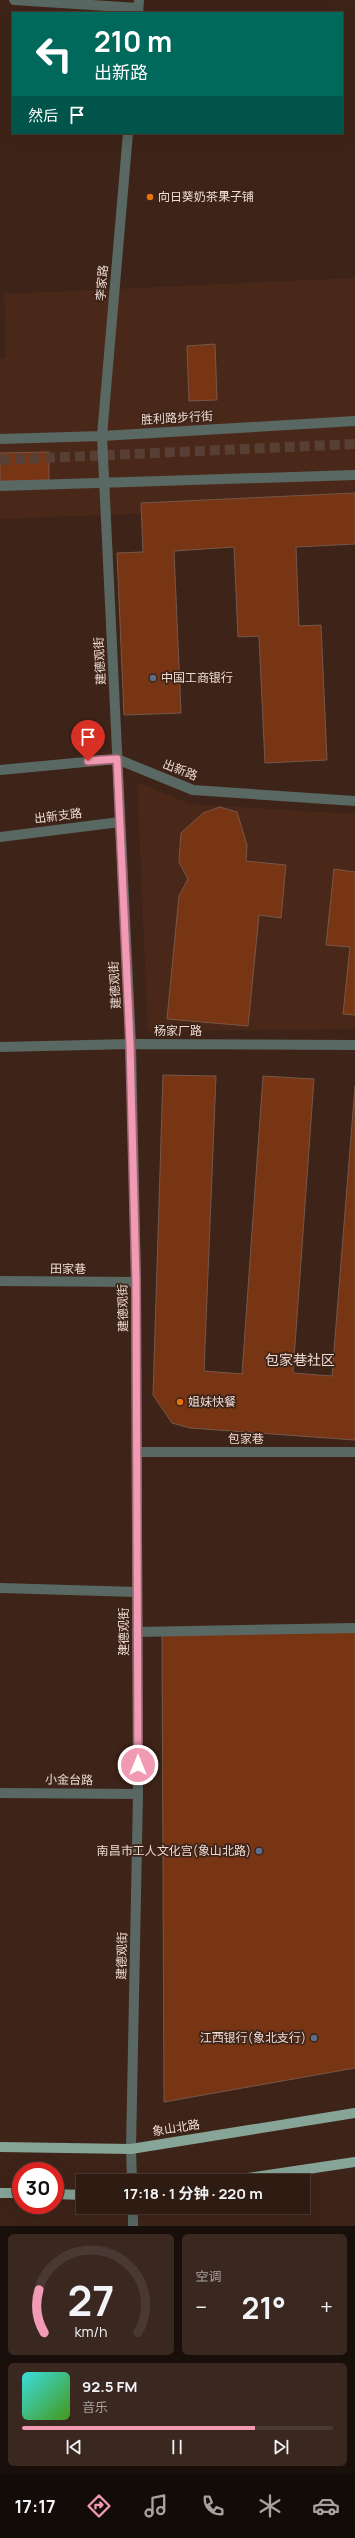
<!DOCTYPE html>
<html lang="zh">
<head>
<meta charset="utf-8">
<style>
	:root { --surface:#2e1b12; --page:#3a2820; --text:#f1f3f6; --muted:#a7a19f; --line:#493932; --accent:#f19ab3 }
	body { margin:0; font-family:Manrope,"Noto Sans SC",sans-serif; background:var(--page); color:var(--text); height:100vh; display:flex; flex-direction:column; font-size:15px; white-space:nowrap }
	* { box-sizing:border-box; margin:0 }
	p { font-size:13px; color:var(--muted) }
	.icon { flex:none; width:22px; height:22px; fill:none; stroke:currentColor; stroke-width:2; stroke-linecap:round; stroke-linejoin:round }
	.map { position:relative; height:2226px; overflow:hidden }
	.side { display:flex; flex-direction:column; gap:8px; padding:8px; background:#190f0a; flex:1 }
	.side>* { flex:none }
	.banner { position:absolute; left:12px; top:12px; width:331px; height:122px; border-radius:0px; box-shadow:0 4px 16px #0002,0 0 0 1px var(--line); background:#00695c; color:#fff; overflow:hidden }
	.speed { position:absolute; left:12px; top:2162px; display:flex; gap:8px; font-size:20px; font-weight:700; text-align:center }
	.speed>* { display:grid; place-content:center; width:52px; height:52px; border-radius:50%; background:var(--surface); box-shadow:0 4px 16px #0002,0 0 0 1px var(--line); line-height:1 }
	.speed .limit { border:6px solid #d22; background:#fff; color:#111 }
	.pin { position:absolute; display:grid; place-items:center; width:34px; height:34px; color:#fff; margin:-41px -17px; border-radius:50% 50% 50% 0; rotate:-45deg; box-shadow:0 0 4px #0007 }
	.pin .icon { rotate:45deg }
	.me { position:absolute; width:44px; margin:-22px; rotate:0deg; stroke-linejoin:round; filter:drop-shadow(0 0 3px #0008) }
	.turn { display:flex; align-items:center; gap:14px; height:84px; padding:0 16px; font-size:18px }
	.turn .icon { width:52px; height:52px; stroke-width:2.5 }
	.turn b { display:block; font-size:28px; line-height:34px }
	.then { display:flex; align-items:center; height:38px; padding:0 16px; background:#0003; gap:8px; font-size:15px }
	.big { font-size:30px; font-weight:700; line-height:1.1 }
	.side .card { flex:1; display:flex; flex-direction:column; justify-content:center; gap:6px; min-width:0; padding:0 14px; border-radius:6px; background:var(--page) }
	.side .dial { align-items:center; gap:0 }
	.dial svg { height:104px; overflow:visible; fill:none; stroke:var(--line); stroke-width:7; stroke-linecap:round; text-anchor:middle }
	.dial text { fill:var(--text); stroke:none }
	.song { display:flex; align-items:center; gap:12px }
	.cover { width:48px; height:48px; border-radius:6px; background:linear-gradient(135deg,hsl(180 70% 55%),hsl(100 70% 35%)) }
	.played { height:4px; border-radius:2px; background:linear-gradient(90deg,var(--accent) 75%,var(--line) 75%) }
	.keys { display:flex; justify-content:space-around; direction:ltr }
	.heat { display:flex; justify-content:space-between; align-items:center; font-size:22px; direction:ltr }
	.side .tiles { flex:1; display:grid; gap:8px; grid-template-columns:1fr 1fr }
	.card:last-child { grid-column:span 2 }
	.trip { position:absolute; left:76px; top:2174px; width:234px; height:40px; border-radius:0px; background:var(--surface); box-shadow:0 4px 16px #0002,0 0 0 1px var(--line); font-weight:700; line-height:40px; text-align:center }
	.menu { display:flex; height:64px; justify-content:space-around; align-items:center; background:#120b07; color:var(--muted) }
	.menu .icon { width:28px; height:28px }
	.menu .selected { color:var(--accent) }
	.menu b { font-size:18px; color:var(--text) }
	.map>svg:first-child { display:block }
	.built { fill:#492819 }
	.building { fill:#783514; stroke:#76574a }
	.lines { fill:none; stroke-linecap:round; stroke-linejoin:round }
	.pedestrian-tunnel { stroke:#583f34; stroke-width:10; stroke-dasharray:10 5; stroke-linecap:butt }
	.service { stroke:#596862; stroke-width:10 }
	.pedestrian { stroke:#596862; stroke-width:10 }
	.minor { stroke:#596862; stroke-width:10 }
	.primary { stroke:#86a497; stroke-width:10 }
	.route-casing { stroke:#9d6474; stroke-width:10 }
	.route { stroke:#f19ab3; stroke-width:7 }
	.food-dot { fill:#e8710a; stroke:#3e2418; stroke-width:1.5 }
	.service-dot { fill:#5c6f8a; stroke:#3e2418; stroke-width:1.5 }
	.labels { text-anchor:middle; stroke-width:3.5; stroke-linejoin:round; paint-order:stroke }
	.poi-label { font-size:12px; fill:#eedbd4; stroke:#3e2418; text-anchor:start }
	.street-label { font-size:12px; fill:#eedbd4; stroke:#3e2418 }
	.quarter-label { font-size:14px; fill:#eedbd4; stroke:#3e2418 }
</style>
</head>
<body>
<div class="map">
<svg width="355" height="2226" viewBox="0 0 355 2226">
	<rect width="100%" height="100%" fill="#3e2418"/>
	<path class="built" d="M355 278V505L0 519V359L6 358 4 294Z
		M137 782 190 804 355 814V1029L148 1031Z"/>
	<path class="building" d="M215 344 217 400 189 401 187 346Z
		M49 452V480L0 481V453Z
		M355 493V544L296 547 299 626 321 625 327 760 265 763 259 636 238 637 234 547 174 551 181 713 124 715 117 553 143 552 141 503Z
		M220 807 237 812 247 845 246 861 286 865 281 918 259 915 248 1026 167 1019 179 896 188 879 179 862 181 833 203 813Z
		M334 869 355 872V1015L343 1014 350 947 326 945Z
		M163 1075 216 1076 204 1371 242 1374 263 1076 314 1079 293 1373 332 1376 355 1086V1440L190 1428 172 1423 153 1395Z
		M355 1631V2068L164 2102 162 1634Z"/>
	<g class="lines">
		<path class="pedestrian-tunnel" d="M0 460 355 444"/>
		<path class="service" d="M14 0 138 8
			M0 770 117 759 193 790 355 801
			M0 837 120 822
			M0 1047 131 1044 355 1045
			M0 1281 136 1282
			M138 1452H355
			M0 1588 137 1592
			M137 1632 355 1628
			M0 1793 138 1794"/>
		<path class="pedestrian" d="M0 439 102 436 355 421
			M0 486 355 475"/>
		<path class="minor" d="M138 13 139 0
			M128 133 102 436 131 1044 136 1282 138 1794 131 2149 132 2181
			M133 2226V2207"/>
		<path class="primary" d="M0 2147 131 2149 355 2113
			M228 2181 355 2162
			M0 2193H21
			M55 2194 83 2195"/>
	</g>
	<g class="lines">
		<defs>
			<path id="route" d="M88 761 117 759 130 1044 136 1282 138 1765"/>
		</defs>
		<use href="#route" class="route-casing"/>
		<use href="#route" class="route"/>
	</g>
	<g class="food-dot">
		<circle cx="150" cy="197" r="4"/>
		<circle cx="180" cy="1402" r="4"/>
	</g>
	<g class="service-dot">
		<circle cx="153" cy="678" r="4"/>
		<circle cx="259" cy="1851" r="4"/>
		<circle cx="314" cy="2038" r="4"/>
	</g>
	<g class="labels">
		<g class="poi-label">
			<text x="158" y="201">向日葵奶茶果子铺</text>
			<text x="161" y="682">中国工商银行</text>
			<text x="188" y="1406">姐妹快餐</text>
			<text x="251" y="1855" text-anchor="end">南昌市工人文化宫(象山北路)</text>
			<text x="306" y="2042" text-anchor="end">江西银行(象北支行)</text>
		</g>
		<g class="street-label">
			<text transform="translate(102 283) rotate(-85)" y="4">李家路</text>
			<text transform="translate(177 418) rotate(-3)" y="4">胜利路步行街</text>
			<text transform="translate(100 661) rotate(-93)" y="4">建德观街</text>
			<text transform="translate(180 770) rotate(21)" y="4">出新路</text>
			<text transform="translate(58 816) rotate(-7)" y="4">出新支路</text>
			<text transform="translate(115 985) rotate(-93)" y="4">建德观街</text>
			<text x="178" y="1035">杨家厂路</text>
			<text transform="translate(68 1269) rotate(1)" y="4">田家巷</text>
			<text transform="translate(123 1308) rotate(-91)" y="4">建德观街</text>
			<text x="246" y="1443">包家巷</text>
			<text transform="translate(124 1632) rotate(-90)" y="4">建德观街</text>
			<text transform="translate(69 1780) rotate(1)" y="4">小金台路</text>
			<text transform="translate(122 1956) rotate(-89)" y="4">建德观街</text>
			<text transform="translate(176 2128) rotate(-9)" y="4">象山北路</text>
		</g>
		<g class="quarter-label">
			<text x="300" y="1365">包家巷社区</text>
		</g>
	</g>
</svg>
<div class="speed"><div class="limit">30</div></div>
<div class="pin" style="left:88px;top:761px;background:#d93025"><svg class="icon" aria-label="arrive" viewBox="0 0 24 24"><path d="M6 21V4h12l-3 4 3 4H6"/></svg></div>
<svg class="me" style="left:138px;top:1765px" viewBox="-20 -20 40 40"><circle r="17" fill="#f19ab3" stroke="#fff" stroke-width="3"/><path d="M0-11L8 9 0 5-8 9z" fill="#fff"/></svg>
<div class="trip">17:18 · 1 分钟 · 220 m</div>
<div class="banner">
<div class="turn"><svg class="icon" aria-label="left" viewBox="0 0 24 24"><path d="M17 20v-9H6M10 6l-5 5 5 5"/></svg><div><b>210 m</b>出新路</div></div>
<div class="then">然后<svg class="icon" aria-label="arrive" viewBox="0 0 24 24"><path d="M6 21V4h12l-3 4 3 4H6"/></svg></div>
</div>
</div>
<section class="side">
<div class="tiles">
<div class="card dial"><svg viewBox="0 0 100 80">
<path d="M14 69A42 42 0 1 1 86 69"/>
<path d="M14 69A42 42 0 0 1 10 36" stroke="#f19ab3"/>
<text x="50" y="56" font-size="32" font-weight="700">27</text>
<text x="50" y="72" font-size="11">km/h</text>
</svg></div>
<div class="card"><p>空调</p>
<div class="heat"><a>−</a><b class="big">21°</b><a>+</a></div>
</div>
<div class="card">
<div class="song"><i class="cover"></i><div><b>92.5 FM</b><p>音乐</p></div></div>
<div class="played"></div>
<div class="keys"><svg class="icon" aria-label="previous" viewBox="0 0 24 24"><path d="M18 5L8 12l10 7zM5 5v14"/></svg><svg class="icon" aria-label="pause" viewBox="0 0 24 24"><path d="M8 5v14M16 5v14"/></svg><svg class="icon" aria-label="next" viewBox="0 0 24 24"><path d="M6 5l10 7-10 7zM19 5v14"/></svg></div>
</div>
</div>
</section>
<nav class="menu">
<b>17:17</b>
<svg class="icon selected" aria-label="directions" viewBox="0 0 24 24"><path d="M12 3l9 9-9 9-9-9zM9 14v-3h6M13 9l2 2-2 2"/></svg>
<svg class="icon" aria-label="music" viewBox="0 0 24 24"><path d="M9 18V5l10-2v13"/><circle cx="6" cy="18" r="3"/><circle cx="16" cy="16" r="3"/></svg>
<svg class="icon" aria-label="phone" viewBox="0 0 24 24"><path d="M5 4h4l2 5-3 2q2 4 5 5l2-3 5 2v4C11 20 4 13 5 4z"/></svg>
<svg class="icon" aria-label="climate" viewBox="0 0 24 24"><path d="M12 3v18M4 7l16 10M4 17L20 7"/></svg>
<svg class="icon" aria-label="car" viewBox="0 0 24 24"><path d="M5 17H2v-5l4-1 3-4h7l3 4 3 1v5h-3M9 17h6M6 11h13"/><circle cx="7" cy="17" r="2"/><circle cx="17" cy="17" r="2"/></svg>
</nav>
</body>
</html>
